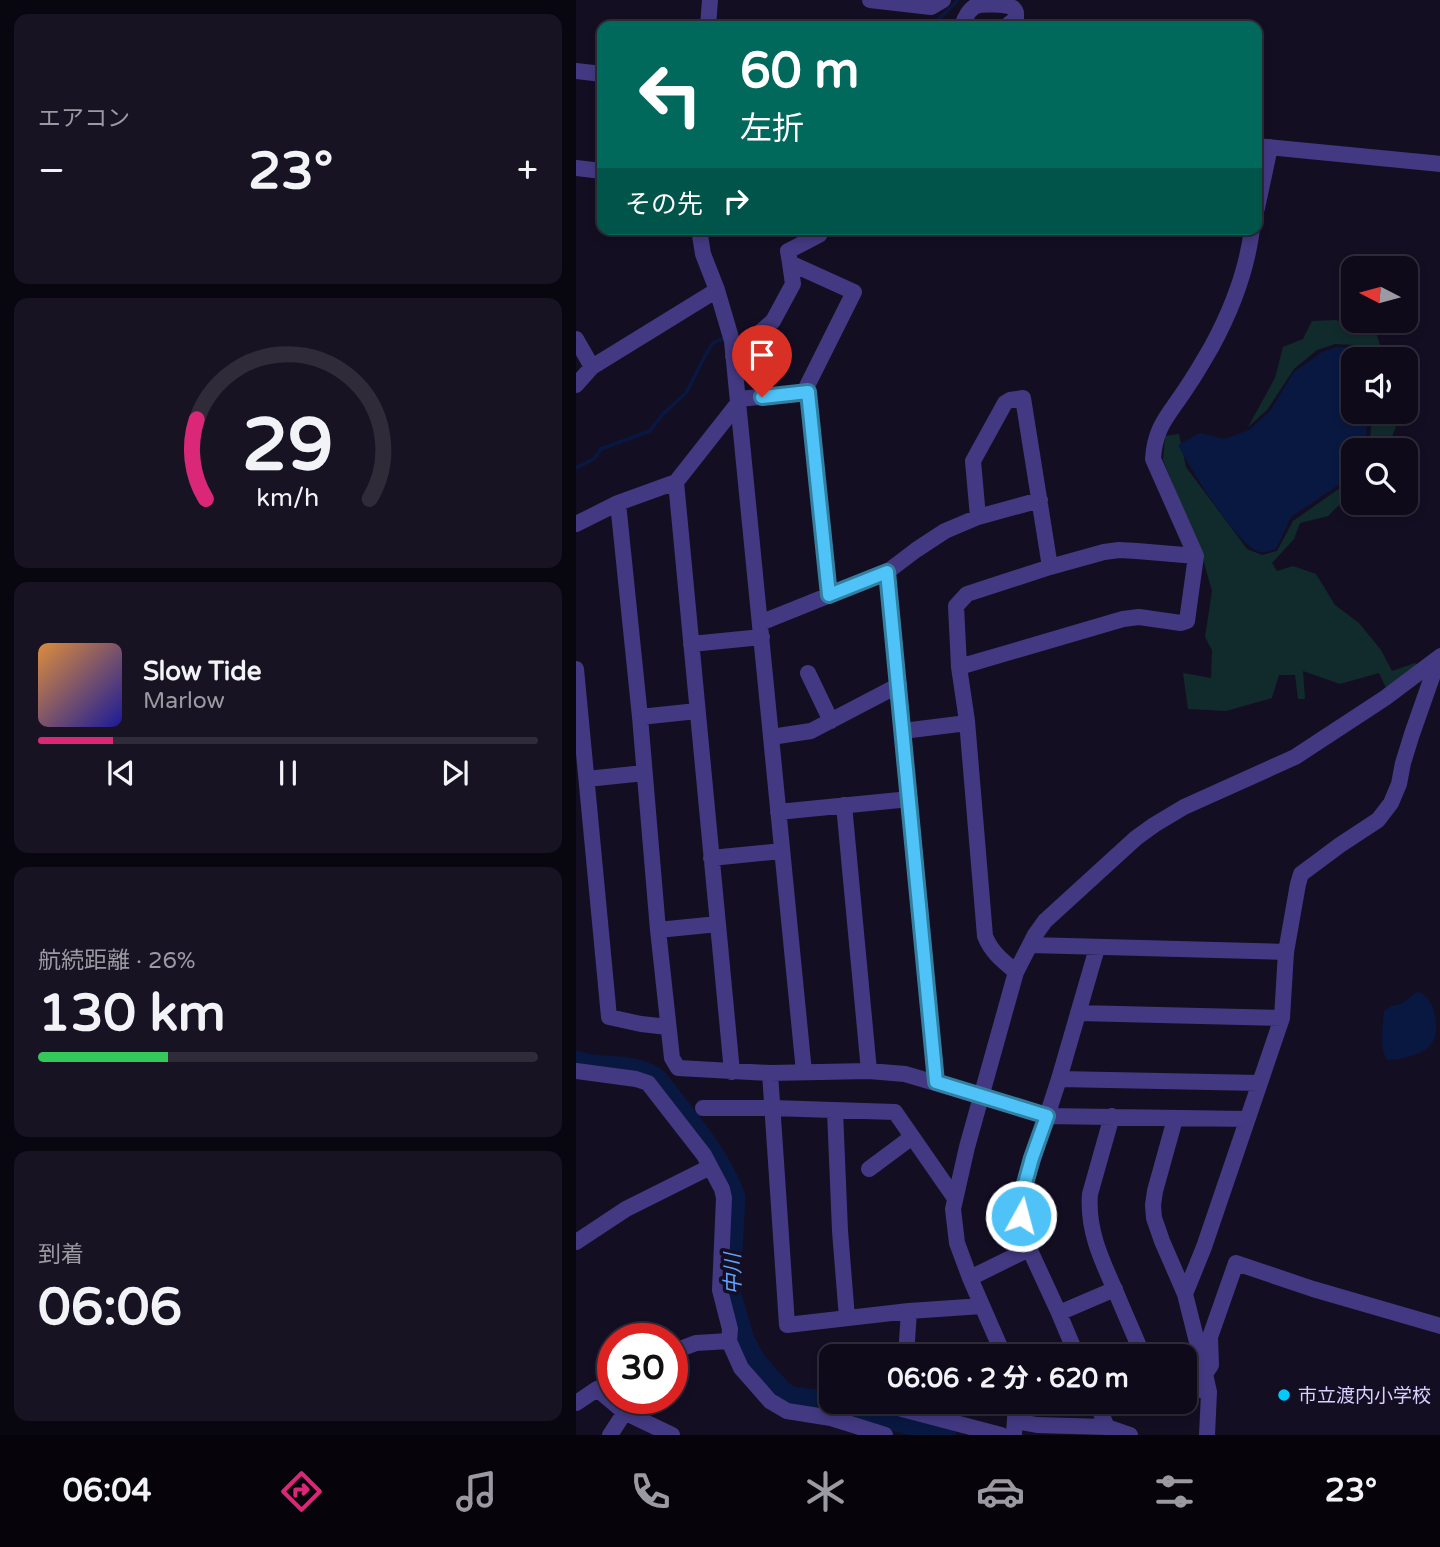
<!DOCTYPE html>
<html lang="ja">
<head>
<meta charset="utf-8">
<style>
	:root { --surface:#0f0a1a; --page:#181323; --text:#f1f3f6; --muted:#9b9aa2; --line:#2f2b39; --accent:#db2777 }
	body { margin:0; font-family:"Varela Round","Noto Sans JP",sans-serif; background:var(--page); color:var(--text); height:100vh; display:flex; flex-direction:column; font-size:26px; white-space:nowrap }
	* { box-sizing:border-box; margin:0 }
	p { font-size:23px; color:var(--muted) }
	.icon { flex:none; width:38px; height:38px; fill:none; stroke:currentColor; stroke-width:2; stroke-linecap:round; stroke-linejoin:round }
	.map { position:relative; flex:1; overflow:hidden }
	.details { display:flex; flex-direction:column; gap:14px; padding:14px; background:#08060e; width:576px }
	.details>* { flex:none }
	.top-card { position:absolute; left:21px; top:21px; width:665px; height:214px; border-radius:14px; box-shadow:0 4px 10px #0003,0 0 0 2px var(--line); background:#00695c; color:#fff; overflow:hidden }
	.needle { width:46px; rotate:276deg }
	.tools { position:absolute; left:765px; top:256px; display:grid; gap:14px }
	.tools a { display:grid; place-items:center; width:77px; height:77px; border-radius:14px; background:var(--surface); box-shadow:0 4px 10px #0003,0 0 0 2px var(--line); font-size:35px }
	.speed { position:absolute; left:21px; top:1323px; display:flex; gap:14px; font-size:35px; font-weight:700; text-align:center }
	.speed>* { display:grid; place-content:center; width:91px; height:91px; border-radius:50%; background:var(--surface); box-shadow:0 4px 10px #0003,0 0 0 2px var(--line); line-height:1 }
	.speed .limit { border:10px solid #d22; background:#fff; color:#111 }
	.pin { position:absolute; display:grid; place-items:center; width:60px; height:60px; color:#fff; margin:-72px -30px; border-radius:50% 50% 50% 0; rotate:-45deg; box-shadow:0 0 7px #0007 }
	.pin .icon { rotate:45deg }
	.me { position:absolute; width:77px; margin:-38px; rotate:7deg; stroke-linejoin:round; filter:drop-shadow(0 0 5px #0008) }
	.turn { display:flex; align-items:center; gap:24px; height:147px; padding:0 28px; font-size:32px }
	.turn .icon { width:91px; height:91px; stroke-width:2.5 }
	.turn b { display:block; font-size:49px; line-height:60px }
	.then { display:flex; align-items:center; height:66px; padding:0 28px; background:#0003; gap:14px; font-size:26px }
	.big { font-size:52px; font-weight:700; line-height:1.1 }
	.details .widget { flex:1; display:flex; flex-direction:column; justify-content:center; gap:10px; min-width:0; padding:0 24px; border-radius:14px; background:var(--page) }
	.details .dial { align-items:center; gap:0 }
	.dial svg { height:182px; overflow:visible; fill:none; stroke:var(--line); stroke-width:7; stroke-linecap:round; text-anchor:middle }
	.dial text { fill:var(--text); stroke:none }
	.song { display:flex; align-items:center; gap:21px }
	.cover { width:84px; height:84px; border-radius:10px; background:linear-gradient(135deg,hsl(30 70% 55%),hsl(240 70% 35%)) }
	.played { height:7px; border-radius:4px; background:linear-gradient(90deg,var(--accent) 15%,var(--line) 15%) }
	.keys { display:flex; justify-content:space-around; direction:ltr }
	.heat { display:flex; justify-content:space-between; align-items:center; font-size:38px; direction:ltr }
	.charge { height:10px; border-radius:5px; background:linear-gradient(90deg,#34c759 26%,var(--line) 0) }
	.trip { position:absolute; left:243px; top:1344px; width:378px; height:70px; border-radius:14px; background:var(--surface); box-shadow:0 4px 10px #0003,0 0 0 2px var(--line); font-weight:700; line-height:70px; text-align:center }
	.tabs { display:flex; height:112px; justify-content:space-around; align-items:center; background:#06040a; color:var(--muted) }
	.tabs .icon { width:49px; height:49px }
	.tabs .on { color:var(--accent) }
	.tabs b { font-size:32px; color:var(--text) }
	main { display:flex; flex:1; min-height:0 }
	.map>svg:first-child { display:block }
	.green { fill:#112b2d }
	.water { fill:#091841 }
	.lines { fill:none; stroke-linecap:round; stroke-linejoin:round }
	.stream { stroke:#091841; stroke-width:3.5 }
	.river { stroke:#091841; stroke-width:21 }
	.minor { stroke:#433982; stroke-width:16 }
	.route-casing { stroke:#337fa1; stroke-width:18 }
	.route { stroke:#4fc3f7; stroke-width:12 }
	.poi-dot { fill:#00c9fb; stroke:#140e23; stroke-width:2.5 }
	.labels { text-anchor:middle; stroke-width:7; stroke-linejoin:round; paint-order:stroke }
	.poi-label { font-size:19px; fill:#dad0ff; stroke:#140e23; text-anchor:start }
	.water-label { font-size:21px; font-style:italic; fill:#5ea4ff; stroke:#140e23 }
</style>
</head>
<body>
<main>
<section class="details">
<div class="widget"><p>エアコン</p>
<div class="heat"><a>−</a><b class="big">23°</b><a>+</a></div>
</div>
<div class="widget dial"><svg viewBox="0 0 100 80">
<path d="M14 69A42 42 0 1 1 86 69"/>
<path d="M14 69A42 42 0 0 1 10 34" stroke="#db2777"/>
<text x="50" y="56" font-size="32" font-weight="700">29</text>
<text x="50" y="72" font-size="11">km/h</text>
</svg></div>
<div class="widget">
<div class="song"><i class="cover"></i><div><b>Slow Tide</b><p>Marlow</p></div></div>
<div class="played"></div>
<div class="keys"><svg class="icon" aria-label="previous" viewBox="0 0 24 24"><path d="M18 5L8 12l10 7zM5 5v14"/></svg><svg class="icon" aria-label="pause" viewBox="0 0 24 24"><path d="M8 5v14M16 5v14"/></svg><svg class="icon" aria-label="next" viewBox="0 0 24 24"><path d="M6 5l10 7-10 7zM19 5v14"/></svg></div>
</div>
<div class="widget"><p>航続距離 · 26%</p><b class="big">130 km</b><div class="charge"></div></div>
<div class="widget"><p>到着</p><b class="big">06:06</b></div>
</section>
<div class="map">
<svg width="865" height="1435" viewBox="0 0 865 1435">
	<rect width="100%" height="100%" fill="#140e23"/>
	<path class="green" d="M760 320 801 335 808 359H790L789 351 778 345 759 344 741 350 718 369 691 410 672 427 699 378 707 347 727 339 736 321Z
		M794 411H823L824 416 811 450H793L795 428Z
		M603 434 610 467 671 549 686 555 701 551 717 521 777 479V491L752 516 724 523 718 539 696 563 701 571 717 566 740 574 759 605 783 623 805 650 816 671 839 663 845 668 810 688 803 673 764 684 727 671 729 699H722L719 675H703L696 698 650 711 612 709 607 673 635 678 636 650 629 637 636 591 627 559 587 460 589 436Z"/>
	<path class="water" d="M761 347 780 348 788 356V359H777V411H791L790 450H777V475L715 517 700 549C696 550 688 553 684 552 662 548 613 466 602 445L624 433 648 439 673 430 694 411 718 372 746 352Z
		M841 992C859 995 865 1030 856 1043 847 1056 826 1059 811 1060 803 1047 807 1026 808 1011L815 1006 825 1004Z"/>
	<g class="lines">
		<path class="stream" d="M358 26C363 16 375 9 382 0
			M0 468 18 459 25 449 74 431 87 414 110 393 129 356 137 343 146 339"/>
		<path class="river" d="M0 1061C26 1071 60 1061 82 1080 110 1117 144 1154 159 1197L154 1292 168 1340 180 1362 206 1391 215 1397 255 1402 370 1435"/>
		<path class="minor" d="M294 0 355 7 367 0
			M132 26 134 0
			M386 26C388 20 392 11 398 7 404 3 431 4 437 8 441 12 440 13 440 19L433 24
			M0 71 26 74
			M681 146 865 164
			M0 168 26 171
			M681 208 694 147
			M123 229 127 254 141 290 156 341 228 1072
			M214 263 212 251 243 235 247 229
			M0 339 16 367
			M157 356 197 321 217 284 214 263 278 292 231 386 253 595
			M0 385 16 367 141 290
			M163 399 232 392
			M100 482 156 1072
			M42 503 64 717 82 930 96 1058 102 1068 194 1073 293 1071 329 1074 471 1116 671 1119
			M402 517 464 500
			M0 524 42 503 100 482 163 402
			M311 572 360 1082
			M184 623 311 572 340 550 369 531 402 517 397 461 429 403 434 400 447 398 474 567
			M115 644 186 637
			M383 667 547 619 563 617 605 623 611 621 620 556 577 459C579 425 594 414 611 387 620 374 628 360 636 346 655 311 671 269 676 229
			M0 669 33 1017 65 1024 92 1027
			M232 673 255 721
			M64 717 121 711
			M327 731 391 723
			M195 737 235 731 323 685
			M11 779 68 773
			M268 805 293 1071
			M202 812 334 799
			M135 858 206 851
			M82 930 142 924
			M454 945 710 952
			M521 948 483 1079 684 1083
			M440 972C427 961 415 952 409 936L391 721 383 667 380 606 391 594 474 567 528 552 543 550 561 551 620 556
			M502 1013 706 1018
			M0 1071 60 1079 72 1083 128 1155 146 1189 148 1198 144 1290 154 1329 153 1341 165 1368 194 1401 211 1411 255 1418 309 1435
			M194 1073 211 1325 333 1311 406 1306
			M483 1079 448 1187 445 1216 452 1246 482 1311 501 1356
			M127 1108H196L319 1112 378 1197
			M259 1111 264 1231 271 1318
			M536 1116 514 1194C511 1229 525 1259 539 1290 548 1312 558 1334 567 1356
			M599 1119 579 1191 577 1205 578 1218 586 1241 609 1294 629 1374 633 1392 631 1435
			M293 1169 336 1137
			M0 1242 50 1209 134 1167
			M394 1278 453 1249
			M609 1294 628 1247 706 1018 710 952 722 884 725 874 764 845 802 820 815 803 823 784 827 763 836 734 862 660
			M483 1313 539 1289
			M96 1352 120 1343 153 1341
			M330 1356 333 1311
			M428 1356 394 1278 381 1243 377 1209 391 1147 440 972 459 935 469 921 560 838 578 825 608 807 719 757 809 698 865 656
			M629 1374 635 1365 634 1337 660 1263 737 1289 865 1326
			M609 1386 633 1392
			M326 1402V1409L425 1435
			M520 1402 531 1427
			M0 1403 21 1389 48 1412 96 1435
			M439 1421 461 1425 531 1427 554 1435
			M34 1435 58 1398
			M438 1435 440 1402"/>
	</g>
	<g class="lines">
		<defs>
			<path id="route" d="M186 397 232 392 253 595 311 572 360 1082 471 1116 456 1158 448 1187 445 1216"/>
		</defs>
		<use href="#route" class="route-casing"/>
		<use href="#route" class="route"/>
	</g>
	<circle class="poi-dot" cx="708" cy="1395" r="7"/>
	<g class="labels">
		<g class="poi-label">
			<text x="722" y="1402">市立渡内小学校</text>
		</g>
		<g class="water-label">
			<text transform="translate(157 1274) rotate(-91)" y="7">中川</text>
		</g>
	</g>
</svg>
<div class="tools">
<a><svg class="needle" viewBox="-14 -14 28 28"><path d="M0-13l5 13h-10z" fill="#e53935"/><path d="M0 13l5-13h-10z" fill="#9b9aa2"/></svg></a>
<a><svg class="icon" aria-label="sound" viewBox="0 0 24 24"><path d="M4 9h4l5-4v14l-5-4H4zM17 9q2 3 0 6"/></svg></a>
<a><svg class="icon" aria-label="search" viewBox="0 0 24 24"><circle cx="10" cy="10" r="6"/><path d="M15 15l6 6"/></svg></a>
</div>
<div class="speed"><div class="limit">30</div></div>
<div class="pin" style="left:186px;top:397px;background:#d93025"><svg class="icon" aria-label="arrive" viewBox="0 0 24 24"><path d="M6 21V4h12l-3 4 3 4H6"/></svg></div>
<svg class="me" style="left:445px;top:1216px" viewBox="-20 -20 40 40"><circle r="17" fill="#4fc3f7" stroke="#fff" stroke-width="3"/><path d="M0-11L8 9 0 5-8 9z" fill="#fff"/></svg>
<div class="trip">06:06 · 2 分 · 620 m</div>
<div class="top-card">
<div class="turn"><svg class="icon" aria-label="left" viewBox="0 0 24 24"><path d="M17 20v-9H6M10 6l-5 5 5 5"/></svg><div><b>60 m</b>左折</div></div>
<div class="then">その先<svg class="icon" aria-label="right" viewBox="0 0 24 24"><path d="M7 20v-9h11M14 6l5 5-5 5"/></svg></div>
</div>
</div>
</main>
<nav class="tabs">
<b>06:04</b>
<svg class="icon on" aria-label="directions" viewBox="0 0 24 24"><path d="M12 3l9 9-9 9-9-9zM9 14v-3h6M13 9l2 2-2 2"/></svg>
<svg class="icon" aria-label="music" viewBox="0 0 24 24"><path d="M9 18V5l10-2v13"/><circle cx="6" cy="18" r="3"/><circle cx="16" cy="16" r="3"/></svg>
<svg class="icon" aria-label="phone" viewBox="0 0 24 24"><path d="M5 4h4l2 5-3 2q2 4 5 5l2-3 5 2v4C11 20 4 13 5 4z"/></svg>
<svg class="icon" aria-label="climate" viewBox="0 0 24 24"><path d="M12 3v18M4 7l16 10M4 17L20 7"/></svg>
<svg class="icon" aria-label="car" viewBox="0 0 24 24"><path d="M5 17H2v-5l4-1 3-4h7l3 4 3 1v5h-3M9 17h6M6 11h13"/><circle cx="7" cy="17" r="2"/><circle cx="17" cy="17" r="2"/></svg>
<svg class="icon" aria-label="filters" viewBox="0 0 24 24"><path d="M4 7h16M4 17h16"/><circle cx="9" cy="7" r="2"/><circle cx="15" cy="17" r="2"/></svg>
<b>23°</b>
</nav>
</body>
</html>
